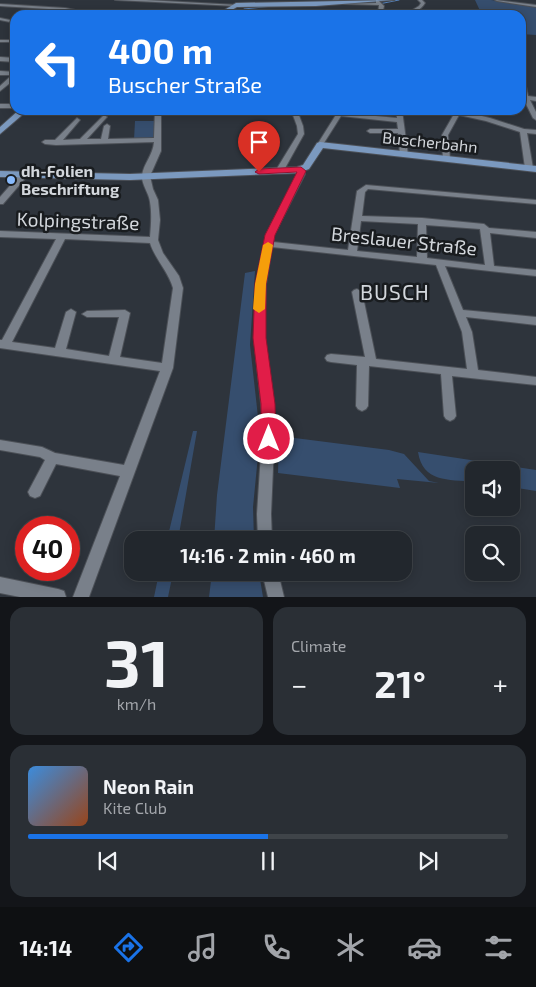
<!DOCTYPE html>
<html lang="en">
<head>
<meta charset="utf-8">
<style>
	:root { --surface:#22272d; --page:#2a2f35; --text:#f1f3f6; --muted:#a2a5aa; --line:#3f4449; --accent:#1a73e8 }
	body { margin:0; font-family:"Exo 2",sans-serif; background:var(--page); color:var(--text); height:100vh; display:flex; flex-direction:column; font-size:19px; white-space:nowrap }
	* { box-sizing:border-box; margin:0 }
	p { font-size:16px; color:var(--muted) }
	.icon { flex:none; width:28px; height:28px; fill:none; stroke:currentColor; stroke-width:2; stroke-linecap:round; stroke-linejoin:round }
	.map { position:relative; height:597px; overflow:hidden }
	.side { display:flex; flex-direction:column; gap:10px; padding:10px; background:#131519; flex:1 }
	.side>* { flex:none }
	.guide { position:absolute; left:10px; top:10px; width:516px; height:105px; border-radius:15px; box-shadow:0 2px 12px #0003,0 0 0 1px var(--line); background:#1a73e8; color:#fff; overflow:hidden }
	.buttons { position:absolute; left:465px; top:461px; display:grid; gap:10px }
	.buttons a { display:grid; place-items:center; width:55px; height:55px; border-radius:10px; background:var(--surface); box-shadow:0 2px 12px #0003,0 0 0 1px var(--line); font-size:25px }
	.speed { position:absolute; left:15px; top:516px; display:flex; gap:10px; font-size:25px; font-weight:700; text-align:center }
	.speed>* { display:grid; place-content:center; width:65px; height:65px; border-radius:50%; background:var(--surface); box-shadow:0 2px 12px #0003,0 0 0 1px var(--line); line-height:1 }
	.speed .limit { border:8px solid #d22; background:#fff; color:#111 }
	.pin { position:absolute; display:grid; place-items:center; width:42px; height:42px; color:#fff; margin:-51px -21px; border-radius:50% 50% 50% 0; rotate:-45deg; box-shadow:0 0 5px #0007 }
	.pin .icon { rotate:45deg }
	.me { position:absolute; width:55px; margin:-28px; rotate:0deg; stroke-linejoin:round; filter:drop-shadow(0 0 4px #0008) }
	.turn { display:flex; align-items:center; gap:18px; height:105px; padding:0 15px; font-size:22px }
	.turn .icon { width:65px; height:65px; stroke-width:2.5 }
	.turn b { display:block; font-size:35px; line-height:42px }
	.big { font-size:38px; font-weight:700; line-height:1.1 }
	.side .widget { flex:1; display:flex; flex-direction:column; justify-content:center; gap:8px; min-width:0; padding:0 18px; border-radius:15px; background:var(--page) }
	.side .dial { align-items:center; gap:0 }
	.dial b { font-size:65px; line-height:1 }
	.song { display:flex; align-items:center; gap:15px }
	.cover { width:60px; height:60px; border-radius:8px; background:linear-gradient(135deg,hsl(210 70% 55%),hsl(20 70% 35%)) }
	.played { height:5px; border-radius:2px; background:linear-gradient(90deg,var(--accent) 50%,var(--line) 50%) }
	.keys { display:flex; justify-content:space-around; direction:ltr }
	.heat { display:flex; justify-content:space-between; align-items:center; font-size:28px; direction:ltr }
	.side .tiles { flex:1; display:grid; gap:10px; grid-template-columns:1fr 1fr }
	.widget:last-child { grid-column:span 2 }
	.trip { position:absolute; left:124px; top:531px; width:288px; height:50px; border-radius:15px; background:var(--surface); box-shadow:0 2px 12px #0003,0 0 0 1px var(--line); font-weight:700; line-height:50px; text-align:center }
	.dock { display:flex; height:80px; justify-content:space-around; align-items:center; background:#0e1012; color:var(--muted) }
	.dock .icon { width:35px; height:35px }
	.dock .selected { color:var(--accent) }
	.dock b { font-size:22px; color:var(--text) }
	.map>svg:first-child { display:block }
	.green { fill:#364e6e }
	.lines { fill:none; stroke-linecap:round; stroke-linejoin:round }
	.stream { stroke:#5783bc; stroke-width:1 }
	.minor-casing { stroke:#4c5057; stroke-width:2 }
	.major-casing { stroke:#4c5057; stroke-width:2 }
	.minor { fill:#79808a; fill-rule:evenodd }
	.major { fill:#7b99bf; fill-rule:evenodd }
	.route { fill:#e11d48; stroke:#92132f }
	.slow { fill:#f59e0b }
	.poi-dot { fill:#88bafc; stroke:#191c1f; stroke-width:2 }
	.labels { text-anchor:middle; stroke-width:5; stroke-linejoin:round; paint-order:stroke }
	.far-street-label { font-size:16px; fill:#d3d7dc; stroke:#191c1f }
	.far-poi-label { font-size:16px; font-weight:bold; fill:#d3d7dc; stroke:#191c1f; text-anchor:start }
	.street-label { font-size:19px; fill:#d3d7dc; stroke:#191c1f }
	.quarter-label { font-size:21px; letter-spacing:1px; fill:#d3d7dc; stroke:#191c1f }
</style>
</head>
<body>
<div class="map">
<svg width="536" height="597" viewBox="0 0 536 597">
	<rect width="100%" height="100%" fill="#2e343c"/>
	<path class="green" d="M475 0H491L536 7V35L521 34V15H482Z
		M135 121H154L155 137 134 140Z
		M255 271 250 345 260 435 253 507 254 540H214L217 495 245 273Z
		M193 431H197L178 540H167Z
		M279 436 389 450 404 454 429 481 439 483 397 479 400 488 278 473Z
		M418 452 536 470V491L511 487V470H474V482C448 479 423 483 418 452Z
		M159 573H173L168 597H154Z
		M212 573H259L263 597H209Z"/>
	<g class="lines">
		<path class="stream" d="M350 3H375
			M379 4 399 0
			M244 9 273 6"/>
		<defs>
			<path id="minor" d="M115 0H146L238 5 236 6Z
				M376 0H378L384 6 382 15H378L379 5 344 4 376 3Z
				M418 0H422L425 3C421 10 412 15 404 15L419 6 421 3Z
				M495 0 536 5V7L497 1Z
				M0 4 65 8 101 15 65 10 0 6Z
				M230 10 250 14V15L228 12Z
				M170 14H197L199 15H168Z
				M0 18 15 21V23L0 20Z
				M0 40H15V42H0Z
				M0 57 15 58V62L0 61Z
				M0 71 15 72V79L0 91V86L12 75H0Z
				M521 75 524 77 528 96 536 97V101L530 100 536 112V120L533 118 523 98H521Z
				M0 104H15V108H0Z
				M155 110H161V151L150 176 153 189 158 200 160 220 158 240 163 253 179 276 183 288 173 368 89 597H73L120 476 56 464 40 496 35 498 30 496 28 492 45 460 40 457 0 450V440L42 447 55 453 124 465 160 371 0 348V340H2L56 239 0 237V231L150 237C151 225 152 214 150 202 149 193 141 184 142 175 144 163 153 155 154 142L56 145 45 144 42 142 45 140H55L77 118 80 120 63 140 80 139 104 115 107 117 87 139H101L104 126 107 124 110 126 108 139 154 138ZM65 239 150 243C155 259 168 271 173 288L162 363 120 357 130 313 125 310 87 311 82 314 87 317H119L109 356 66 349 76 312 71 309 66 312 55 348 12 342Z
				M291 110H297L303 126 304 134 284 170 280 172 276 170 298 134 297 126Z
				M339 110H345L343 113 397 118 396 110H402L408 155 404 157 400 155 398 133H370L367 131 370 129H398L397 122 341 116 322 146H318L317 145Z
				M443 110H462L461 111 490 118 524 129 536 130V134L527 133 533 168 529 170 525 168 520 132 486 121 459 115 448 135 450 159 443 161 442 135 454 114Z
				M298 167H304L305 174 274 235 273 242 348 250 357 191 366 185 536 200V204L368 189 365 192 362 216 422 218 484 224 489 228 536 232V238L490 233 494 266 536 270V276L445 266 463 310 536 317V325L466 317 472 332 478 370 536 377V385L452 376 456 416 454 419 450 421 446 419 444 416 441 374 369 366 368 406 366 409 362 411 358 409 356 406 357 365 331 362 327 361 325 358 327 355 331 354 365 357 352 292 354 290 357 289 362 292 376 359 467 369 462 332 436 265 272 247 266 284 264 337 275 422 271 514 272 540H258L257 514 263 422 254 337 256 284 266 235 297 174ZM361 221 418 224 417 257 357 251ZM426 225 480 229 485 265 427 258Z
				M22 172H25L29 174 3 204H0V197Z
				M262 572H278L284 597H268Z
				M0 577 58 589 64 591 66 597H20L0 593Z"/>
			<path id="major" d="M394 0 316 6 237 7 223 15H216L236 3Z
				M19 110H28L0 134V127Z
				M320 142 536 166V172L323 148 309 169 298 173 130 180 0 177V171L130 174 297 167 303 165 317 143Z"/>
		</defs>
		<use href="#minor" class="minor-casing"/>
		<use href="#major" class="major-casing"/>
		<use href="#minor" class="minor"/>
		<use href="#major" class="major"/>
	</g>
	<path class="route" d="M301 167 306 171 275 235 266 284V338L275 404 276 439 274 444 269 445 264 444 261 439V404L253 338 255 284 265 235 297 172 259 174 255 172 259 169Z"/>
	<path class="slow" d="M268 242 273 245 266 284 265 309 259 313 253 309 255 284 263 245Z"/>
	<circle class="poi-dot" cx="11" cy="180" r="5"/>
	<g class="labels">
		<g class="far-street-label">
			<text transform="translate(430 142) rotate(6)" y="6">Buscherbahn</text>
		</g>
		<g class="far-poi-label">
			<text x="21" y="177">dh-Folien<tspan x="21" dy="18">Beschriftung</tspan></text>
		</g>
		<g class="street-label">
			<text transform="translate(78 221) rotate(2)" y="7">Kolpingstraße</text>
			<text transform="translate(404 241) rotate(6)" y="7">Breslauer Straße</text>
		</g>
		<g class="quarter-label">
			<text x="395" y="300">BUSCH</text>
		</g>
	</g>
</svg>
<div class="buttons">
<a><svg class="icon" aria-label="sound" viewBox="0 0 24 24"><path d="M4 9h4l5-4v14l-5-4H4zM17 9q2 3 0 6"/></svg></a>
<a><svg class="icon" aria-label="search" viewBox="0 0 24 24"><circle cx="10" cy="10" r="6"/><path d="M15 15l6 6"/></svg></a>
</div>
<div class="speed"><div class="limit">40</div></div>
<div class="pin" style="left:259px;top:172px;background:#d93025"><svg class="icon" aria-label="arrive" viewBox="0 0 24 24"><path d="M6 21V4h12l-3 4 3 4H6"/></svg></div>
<svg class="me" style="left:269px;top:439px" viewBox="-20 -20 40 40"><circle r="17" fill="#e11d48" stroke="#fff" stroke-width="3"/><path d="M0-11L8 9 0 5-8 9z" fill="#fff"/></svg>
<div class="trip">14:16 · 2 min · 460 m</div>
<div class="guide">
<div class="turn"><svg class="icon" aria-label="left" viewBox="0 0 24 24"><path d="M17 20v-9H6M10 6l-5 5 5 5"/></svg><div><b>400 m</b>Buscher Straße</div></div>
</div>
</div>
<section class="side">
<div class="tiles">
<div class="widget dial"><b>31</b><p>km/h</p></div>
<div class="widget"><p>Climate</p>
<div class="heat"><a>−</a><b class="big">21°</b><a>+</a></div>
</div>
<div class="widget">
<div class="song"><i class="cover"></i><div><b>Neon Rain</b><p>Kite Club</p></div></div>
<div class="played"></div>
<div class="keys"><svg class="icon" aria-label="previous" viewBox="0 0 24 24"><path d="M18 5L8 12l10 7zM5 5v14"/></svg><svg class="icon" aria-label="pause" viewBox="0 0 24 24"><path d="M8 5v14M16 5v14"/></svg><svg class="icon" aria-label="next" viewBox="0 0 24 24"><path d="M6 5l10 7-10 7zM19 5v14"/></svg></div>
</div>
</div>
</section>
<nav class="dock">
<b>14:14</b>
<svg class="icon selected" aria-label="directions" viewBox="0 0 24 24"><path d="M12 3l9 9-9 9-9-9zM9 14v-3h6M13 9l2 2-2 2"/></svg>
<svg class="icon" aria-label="music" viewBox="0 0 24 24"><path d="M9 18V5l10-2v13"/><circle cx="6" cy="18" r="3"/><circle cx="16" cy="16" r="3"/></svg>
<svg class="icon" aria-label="phone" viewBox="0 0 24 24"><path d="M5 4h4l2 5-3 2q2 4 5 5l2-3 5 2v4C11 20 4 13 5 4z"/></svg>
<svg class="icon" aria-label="climate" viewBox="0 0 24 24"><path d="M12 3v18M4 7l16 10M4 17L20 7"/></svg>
<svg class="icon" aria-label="car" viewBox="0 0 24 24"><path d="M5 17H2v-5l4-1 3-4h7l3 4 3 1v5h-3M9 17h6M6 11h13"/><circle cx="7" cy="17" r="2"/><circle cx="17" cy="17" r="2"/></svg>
<svg class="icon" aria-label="filters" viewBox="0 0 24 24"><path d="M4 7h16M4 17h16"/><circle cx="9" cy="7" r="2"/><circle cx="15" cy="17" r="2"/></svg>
</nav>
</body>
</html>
